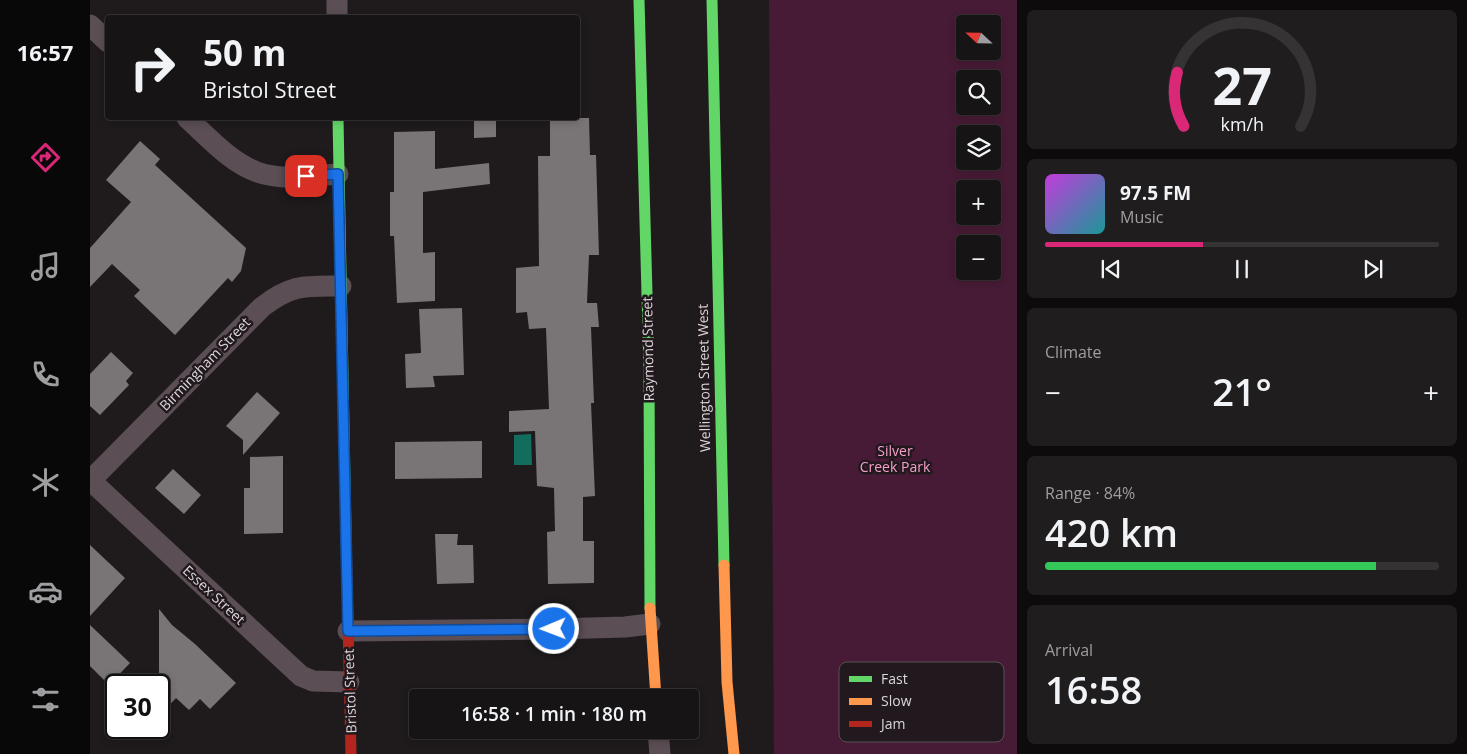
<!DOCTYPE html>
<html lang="en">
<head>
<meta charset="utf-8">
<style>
	:root { --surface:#171416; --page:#201d1f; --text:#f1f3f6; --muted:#9e9ea1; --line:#363335; --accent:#db2777 }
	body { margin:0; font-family:"Open Sans",sans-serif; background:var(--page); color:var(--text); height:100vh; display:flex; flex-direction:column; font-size:19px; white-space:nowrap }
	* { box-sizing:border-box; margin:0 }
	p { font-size:16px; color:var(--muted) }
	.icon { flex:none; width:28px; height:28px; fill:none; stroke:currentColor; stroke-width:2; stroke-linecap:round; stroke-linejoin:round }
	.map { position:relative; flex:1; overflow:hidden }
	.drawer { display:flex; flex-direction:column; gap:10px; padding:10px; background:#0d0b0c; width:450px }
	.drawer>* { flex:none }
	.hud { position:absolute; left:15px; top:15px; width:475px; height:105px; border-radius:5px; box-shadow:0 2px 8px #0003,0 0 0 1px var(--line); background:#171416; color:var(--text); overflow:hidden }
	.needle { width:32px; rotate:292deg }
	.buttons { position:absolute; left:866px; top:15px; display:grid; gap:10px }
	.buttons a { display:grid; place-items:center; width:45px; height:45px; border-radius:5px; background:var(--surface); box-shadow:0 2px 8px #0003,0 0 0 1px var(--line); font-size:25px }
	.speed { position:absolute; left:15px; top:674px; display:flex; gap:10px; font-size:25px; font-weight:700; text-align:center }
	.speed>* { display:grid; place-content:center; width:65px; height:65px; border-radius:50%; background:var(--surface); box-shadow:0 2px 8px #0003,0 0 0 1px var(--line); line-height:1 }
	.speed .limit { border:2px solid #111; border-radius:8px; background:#fff; color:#111 }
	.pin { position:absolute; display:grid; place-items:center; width:42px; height:42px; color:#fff; margin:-21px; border-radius:10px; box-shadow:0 2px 8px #0006 }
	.me { position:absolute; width:55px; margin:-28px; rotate:269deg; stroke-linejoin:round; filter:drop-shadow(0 0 4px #0008) }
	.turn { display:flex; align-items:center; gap:18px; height:105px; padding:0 15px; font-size:22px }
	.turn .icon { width:65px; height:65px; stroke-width:2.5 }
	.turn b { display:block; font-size:35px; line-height:42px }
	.big { font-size:38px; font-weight:600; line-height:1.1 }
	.drawer .tile { flex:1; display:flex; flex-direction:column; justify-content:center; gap:8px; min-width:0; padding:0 18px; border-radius:8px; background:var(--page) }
	.drawer .dial { align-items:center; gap:0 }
	.dial svg { height:130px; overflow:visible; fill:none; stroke:var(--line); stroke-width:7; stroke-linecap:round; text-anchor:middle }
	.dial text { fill:var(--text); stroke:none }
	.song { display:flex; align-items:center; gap:15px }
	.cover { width:60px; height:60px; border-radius:8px; background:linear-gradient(135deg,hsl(290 70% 55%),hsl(180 70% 35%)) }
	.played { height:5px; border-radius:2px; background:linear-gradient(90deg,var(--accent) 40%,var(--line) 40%) }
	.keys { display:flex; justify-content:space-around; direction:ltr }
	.heat { display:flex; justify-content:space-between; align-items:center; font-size:28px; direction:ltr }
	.charge { height:8px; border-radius:4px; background:linear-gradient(90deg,#34c759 84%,var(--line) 0) }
	.trip { position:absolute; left:319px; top:689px; width:290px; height:50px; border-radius:5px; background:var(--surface); box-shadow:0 2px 8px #0003,0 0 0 1px var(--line); font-weight:600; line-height:50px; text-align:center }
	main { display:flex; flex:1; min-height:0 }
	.tabs { display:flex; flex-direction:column; width:90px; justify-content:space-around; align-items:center; background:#090809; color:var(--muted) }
	.tabs .icon { width:35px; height:35px }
	.tabs .current { color:var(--accent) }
	.tabs b { font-size:22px; color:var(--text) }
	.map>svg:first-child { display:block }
	.green { fill:#471b35; fill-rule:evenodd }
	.water { fill:#126d5f }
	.building { fill:#797577 }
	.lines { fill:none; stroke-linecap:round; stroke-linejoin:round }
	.street { stroke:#5b4e55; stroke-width:21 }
	.fast { stroke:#63d668; stroke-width:11 }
	.slow { stroke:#ff974d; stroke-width:11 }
	.jam { stroke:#b3261e; stroke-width:11 }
	.route-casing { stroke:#114b97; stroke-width:12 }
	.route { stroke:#1a73e8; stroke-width:9 }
	.labels { text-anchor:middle; stroke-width:5; stroke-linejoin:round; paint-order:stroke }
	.street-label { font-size:14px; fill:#dbd6d9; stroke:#21191d }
	.park-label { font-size:14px; fill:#f69fce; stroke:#21191d }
	.key { fill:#21191d; stroke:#595255; stroke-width:1 }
	.key-label { font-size:14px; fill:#dbd6d9 }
</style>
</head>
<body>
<main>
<nav class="tabs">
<b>16:57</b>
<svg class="icon current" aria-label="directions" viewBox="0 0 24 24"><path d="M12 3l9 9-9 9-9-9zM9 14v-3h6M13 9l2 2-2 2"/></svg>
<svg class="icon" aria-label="music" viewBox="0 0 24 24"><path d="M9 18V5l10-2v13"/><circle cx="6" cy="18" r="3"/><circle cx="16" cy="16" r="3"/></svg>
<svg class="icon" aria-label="phone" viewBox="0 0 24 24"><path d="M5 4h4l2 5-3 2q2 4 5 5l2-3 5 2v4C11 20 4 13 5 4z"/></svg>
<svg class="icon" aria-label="climate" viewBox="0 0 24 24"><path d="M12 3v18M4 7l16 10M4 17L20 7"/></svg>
<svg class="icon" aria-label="car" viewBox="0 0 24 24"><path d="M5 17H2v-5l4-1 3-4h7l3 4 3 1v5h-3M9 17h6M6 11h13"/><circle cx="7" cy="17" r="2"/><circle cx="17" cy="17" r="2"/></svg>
<svg class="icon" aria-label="filters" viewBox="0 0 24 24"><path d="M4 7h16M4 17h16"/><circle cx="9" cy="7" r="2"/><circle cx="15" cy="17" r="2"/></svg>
</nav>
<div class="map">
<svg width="927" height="754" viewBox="0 0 927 754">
	<rect width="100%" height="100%" fill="#1f1b1d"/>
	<path class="green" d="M679 0H927V754H684ZM875 24H902V51H875ZM875 79H902V106H875ZM875 134H902V161H875ZM875 189H902V216H875ZM875 244H902V271H875Z"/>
	<path class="water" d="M441 434 442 465H424V435Z"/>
	<path class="building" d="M384 118H406V137L384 138Z
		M460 118H499L500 155H506L509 255H499L497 303H507L509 327H501L504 403H501L505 496 493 497V541H504V583L458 584 457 532 465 531 464 488 447 486 445 431 419 432V411L459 409 456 328 439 329 437 312 426 313V268L449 266 448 156H460Z
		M345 131V169L399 163 400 184 333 192V253L345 252V301L307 303 304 236H300V192H304V132Z
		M50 141 70 159 65 165 156 248 151 271 142 282 138 278 85 335 44 296 50 290 22 264 0 287V248L41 202 16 180Z
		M372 308 374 375 343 376 345 387 316 388 315 354 331 353 329 309Z
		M21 352 43 373 36 381 39 385 10 415 0 406V374Z
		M167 392 190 413 153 455V440L136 426Z
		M392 441V478L305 479V442Z
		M193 456V533L154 534V488H160V457Z
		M83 469 111 495 94 514 65 488Z
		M345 534H368L367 545H383L384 583 347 584Z
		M0 545 35 578 0 616Z
		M69 609 82 625 105 644 146 683 120 709 110 699 99 710 86 698 69 716Z
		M0 625 40 663 19 685 0 666Z"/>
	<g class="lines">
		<path class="street" d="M247 0V18
			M0 25 18 42
			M97 118C118 137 140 162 167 172 192 181 222 176 248 174
			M0 480 211 676 223 681 259 682
			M0 481 172 307C202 284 214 286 251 286
			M258 631 464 629 535 627 560 624
			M568 730 570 754"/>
		<path class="fast" d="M549 0 559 368 560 608
			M622 0 634 565
			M248 118 256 532"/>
		<path class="slow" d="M634 565 637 682 644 754
			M560 608 566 698"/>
		<path class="jam" d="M256 532 261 754"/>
	</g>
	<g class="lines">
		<defs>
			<path id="route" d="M216 176 248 174 258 631 464 629"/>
		</defs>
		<use href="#route" class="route-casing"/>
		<use href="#route" class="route"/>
	</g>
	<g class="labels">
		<g class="street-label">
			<text transform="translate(558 349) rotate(-91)" y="5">Raymond Street</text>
			<text transform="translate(115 364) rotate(-46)" y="5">Birmingham Street</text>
			<text transform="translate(614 378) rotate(-91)" y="5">Wellington Street West</text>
			<text transform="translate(124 595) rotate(43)" y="5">Essex Street</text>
			<text transform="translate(260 691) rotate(-92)" y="5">Bristol Street</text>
		</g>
		<g class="park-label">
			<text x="805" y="456">Silver<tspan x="805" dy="16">Creek Park</tspan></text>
		</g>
	</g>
	<rect x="749" y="662" width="165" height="80" rx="8" class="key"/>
	<rect x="759" y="676" width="23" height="6" fill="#63d668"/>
	<rect x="759" y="698" width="23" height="7" fill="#ff974d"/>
	<rect x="759" y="721" width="23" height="6" fill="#b3261e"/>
	<g class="key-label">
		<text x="791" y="684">Fast</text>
		<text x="791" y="706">Slow</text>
		<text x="791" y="729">Jam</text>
	</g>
</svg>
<div class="buttons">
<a><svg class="needle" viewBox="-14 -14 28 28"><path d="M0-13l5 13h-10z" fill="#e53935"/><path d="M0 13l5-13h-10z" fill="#9e9ea1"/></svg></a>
<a><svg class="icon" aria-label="search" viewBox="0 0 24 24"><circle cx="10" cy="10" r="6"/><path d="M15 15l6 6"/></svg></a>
<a><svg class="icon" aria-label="layers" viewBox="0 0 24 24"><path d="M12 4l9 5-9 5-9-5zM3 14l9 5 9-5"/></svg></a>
<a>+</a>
<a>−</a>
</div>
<div class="speed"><div class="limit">30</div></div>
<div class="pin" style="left:216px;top:176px;background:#d93025"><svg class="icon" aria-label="arrive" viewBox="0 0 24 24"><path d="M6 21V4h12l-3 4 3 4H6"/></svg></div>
<svg class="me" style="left:464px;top:629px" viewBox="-20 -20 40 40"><circle r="17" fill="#1a73e8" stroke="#fff" stroke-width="3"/><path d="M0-11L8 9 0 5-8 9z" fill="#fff"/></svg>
<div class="trip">16:58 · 1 min · 180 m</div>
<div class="hud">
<div class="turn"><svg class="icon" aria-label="right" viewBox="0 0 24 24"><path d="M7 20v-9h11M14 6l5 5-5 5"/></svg><div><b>50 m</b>Bristol Street</div></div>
</div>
</div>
<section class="drawer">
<div class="tile dial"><svg viewBox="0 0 100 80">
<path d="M14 69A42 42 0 1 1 86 69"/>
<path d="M14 69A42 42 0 0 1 10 36" stroke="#db2777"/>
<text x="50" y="56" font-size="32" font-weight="700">27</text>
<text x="50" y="72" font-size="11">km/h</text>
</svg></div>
<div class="tile">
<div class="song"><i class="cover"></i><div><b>97.5 FM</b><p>Music</p></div></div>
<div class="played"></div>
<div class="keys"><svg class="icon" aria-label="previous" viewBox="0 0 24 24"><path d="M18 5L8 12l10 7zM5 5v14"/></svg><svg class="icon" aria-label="pause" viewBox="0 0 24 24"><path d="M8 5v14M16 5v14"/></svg><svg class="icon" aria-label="next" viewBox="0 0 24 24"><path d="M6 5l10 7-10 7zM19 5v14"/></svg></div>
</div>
<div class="tile"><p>Climate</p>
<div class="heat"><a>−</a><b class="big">21°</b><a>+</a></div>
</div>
<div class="tile"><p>Range · 84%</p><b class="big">420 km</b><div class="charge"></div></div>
<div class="tile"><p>Arrival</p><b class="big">16:58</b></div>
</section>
</main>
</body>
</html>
